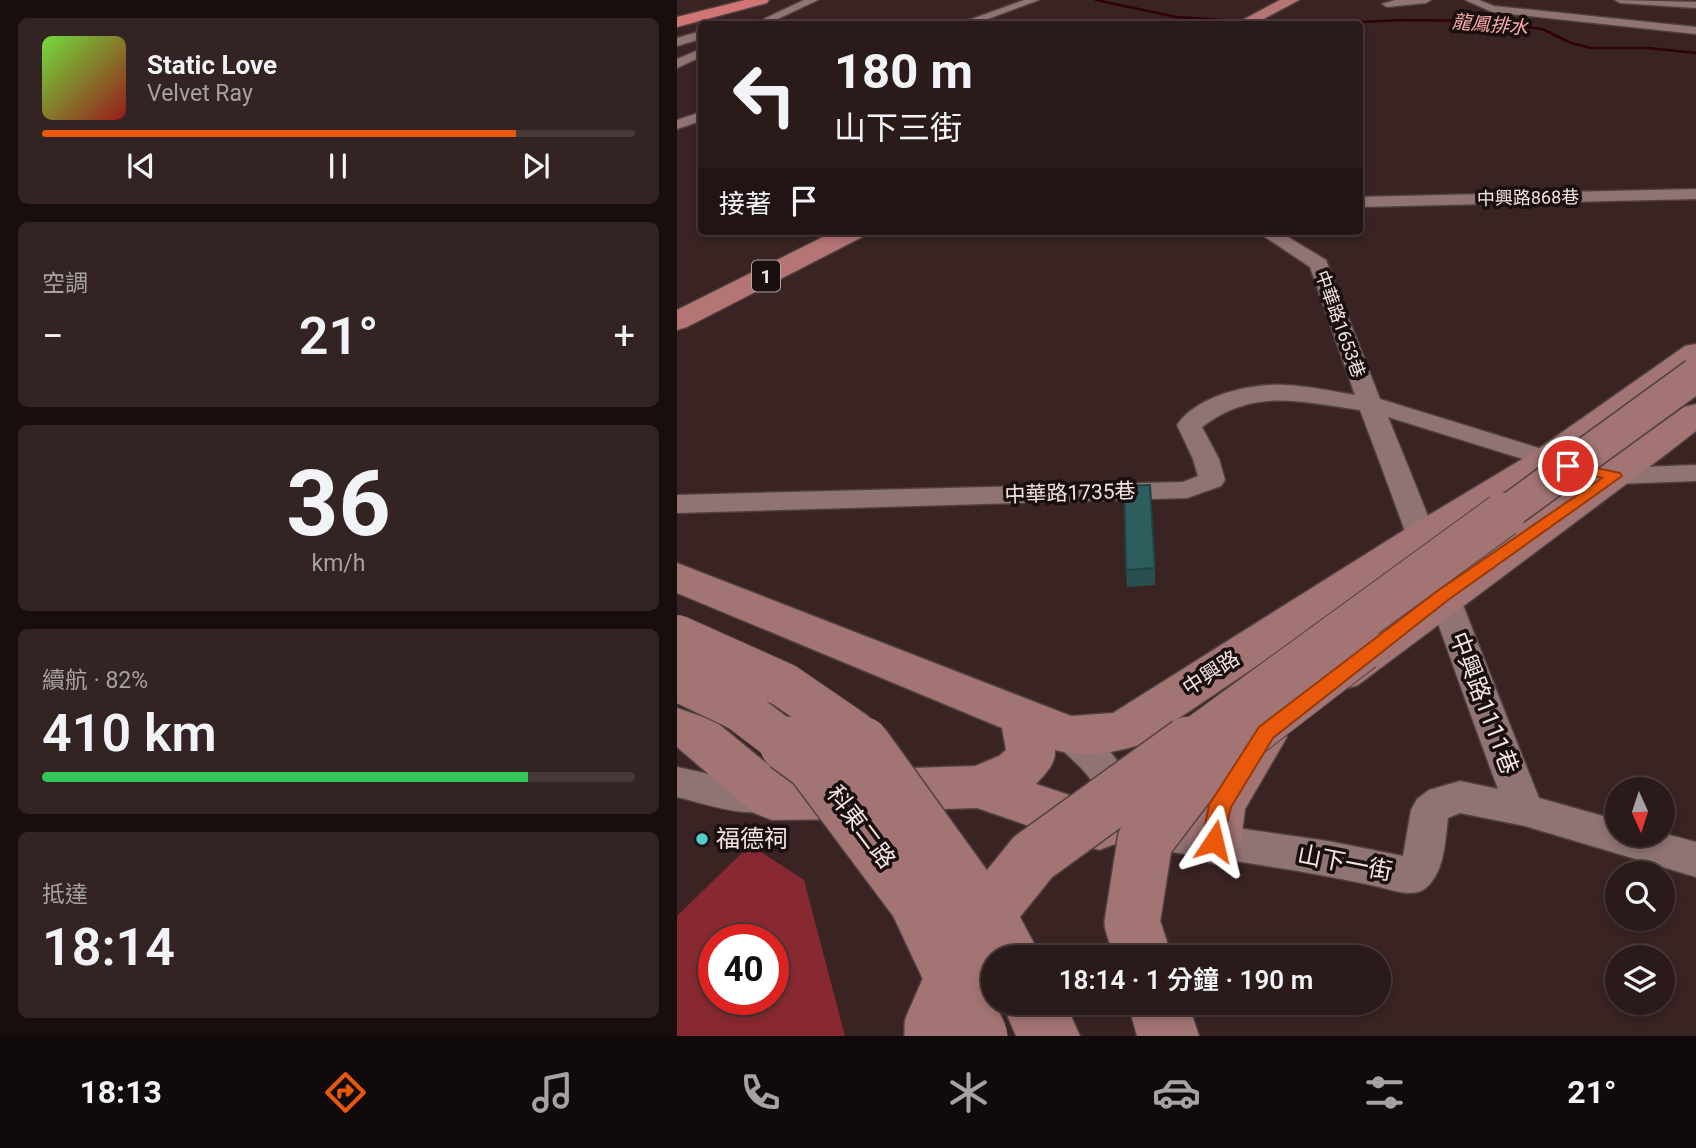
<!DOCTYPE html>
<html lang="zh-TW">
<head>
<meta charset="utf-8">
<style>
	:root { --surface:#2b1a1a; --page:#332323; --text:#f1f3f6; --muted:#a6a1a2; --line:#473839; --accent:#ea580c }
	body { margin:0; font-family:Roboto,"Noto Sans TC",sans-serif; background:var(--page); color:var(--text); height:100vh; display:flex; flex-direction:column; font-size:26px; white-space:nowrap }
	* { box-sizing:border-box; margin:0 }
	p { font-size:23px; color:var(--muted) }
	.icon { flex:none; width:38px; height:38px; fill:none; stroke:currentColor; stroke-width:2; stroke-linecap:round; stroke-linejoin:round }
	.map { position:relative; flex:1; overflow:hidden }
	.details { display:flex; flex-direction:column; gap:18px; padding:18px; background:#180e0e; width:677px }
	.details>* { flex:none }
	.guide { position:absolute; left:21px; top:21px; width:665px; height:214px; border-radius:7px; box-shadow:0 4px 10px #0003,0 0 0 2px var(--line); background:#2b1a1a; color:var(--text); overflow:hidden }
	.needle { width:46px; rotate:177deg }
	.fabs { position:absolute; left:928px; top:777px; display:grid; gap:14px }
	.fabs a { display:grid; place-items:center; width:70px; height:70px; border-radius:50%; background:var(--surface); box-shadow:0 4px 10px #0003,0 0 0 2px var(--line); font-size:35px }
	.speed { position:absolute; left:21px; top:924px; display:flex; gap:14px; font-size:35px; font-weight:700; text-align:center }
	.speed>* { display:grid; place-content:center; width:91px; height:91px; border-radius:50%; background:var(--surface); box-shadow:0 4px 10px #0003,0 0 0 2px var(--line); line-height:1 }
	.speed .limit { border:10px solid #d22; background:#fff; color:#111 }
	.pin { position:absolute; display:grid; place-items:center; width:60px; height:60px; color:#fff; margin:-30px; border:4px solid #fff; border-radius:50%; box-shadow:0 2px 7px #0007 }
	.me { position:absolute; width:77px; margin:-38px; rotate:10deg; stroke-linejoin:round; filter:drop-shadow(0 0 5px #0008) }
	.turn { display:flex; align-items:center; gap:24px; height:147px; padding:0 21px; font-size:32px }
	.turn .icon { width:91px; height:91px; stroke-width:2.5 }
	.turn b { display:block; font-size:49px; line-height:60px }
	.then { display:flex; align-items:center; height:66px; padding:0 21px; background:#0003; gap:14px; font-size:26px }
	.big { font-size:52px; font-weight:600; line-height:1.1 }
	.details .card { flex:1; display:flex; flex-direction:column; justify-content:center; gap:10px; min-width:0; padding:0 24px; border-radius:10px; background:var(--page) }
	.details .dial { align-items:center; gap:0 }
	.dial b { font-size:91px; line-height:1 }
	.song { display:flex; align-items:center; gap:21px }
	.cover { width:84px; height:84px; border-radius:10px; background:linear-gradient(135deg,hsl(100 70% 55%),hsl(0 70% 35%)) }
	.played { height:7px; border-radius:4px; background:linear-gradient(90deg,var(--accent) 80%,var(--line) 80%) }
	.keys { display:flex; justify-content:space-around; direction:ltr }
	.heat { display:flex; justify-content:space-between; align-items:center; font-size:38px; direction:ltr }
	.charge { height:10px; border-radius:5px; background:linear-gradient(90deg,#34c759 82%,var(--line) 0) }
	.trip { position:absolute; left:304px; top:945px; width:410px; height:70px; border-radius:35px; background:var(--surface); box-shadow:0 4px 10px #0003,0 0 0 2px var(--line); font-weight:600; line-height:70px; text-align:center }
	.menu { display:flex; height:112px; justify-content:space-around; align-items:center; background:#110a0a; color:var(--muted) }
	.menu .icon { width:49px; height:49px }
	.menu .on { color:var(--accent) }
	.menu b { font-size:32px; color:var(--text) }
	main { display:flex; flex:1; min-height:0 }
	.map>svg:first-child { display:block }
	.forest { fill:#882931; fill-rule:evenodd }
	.lines { fill:none; stroke-linecap:round; stroke-linejoin:round }
	.stream { stroke:#310107; stroke-width:2.5 }
	.street-casing { stroke:#524040; stroke-width:3 }
	.secondary-casing { stroke:#524040; stroke-width:3 }
	.primary-casing { stroke:#524040; stroke-width:3 }
	.highway-casing { stroke:#524040; stroke-width:3 }
	.street { fill:#8f7473; fill-rule:evenodd }
	.secondary { fill:#a27474; fill-rule:evenodd }
	.primary { fill:#b67575; fill-rule:evenodd }
	.highway { fill:#d07576; fill-rule:evenodd }
	.secondary-bridge-far2-casing { stroke:#524040; stroke-width:37; stroke-linecap:butt }
	.secondary-bridge-far1-casing { stroke:#524040; stroke-width:46; stroke-linecap:butt }
	.secondary-bridge-casing { stroke:#524040; stroke-width:58; stroke-linecap:butt }
	.secondary-bridge-far2 { stroke:#a27474; stroke-width:34 }
	.secondary-bridge-far1 { stroke:#a27474; stroke-width:44 }
	.secondary-bridge { stroke:#a27474; stroke-width:55 }
	.wall { fill:#285050 }
	.building { fill:#2e5d5d; stroke:#204141; stroke-width:2 }
	.route { fill:#ea580c; stroke:#983908; stroke-width:2 }
	.poi-dot { fill:#52cdcc; stroke:#190f0f; stroke-width:2.5 }
	.labels { text-anchor:middle; stroke-width:7; stroke-linejoin:round; paint-order:stroke }
	.far-street-label { font-size:18px; fill:#f3e4e3; stroke:#190f0f }
	.far-water-label { font-size:19px; font-style:italic; fill:#feadad; stroke:#190f0f }
	.shield { fill:#190f0f; stroke:#b2a4a3; stroke-width:2 }
	.shield-label { font-size:19px; font-weight:bold; fill:#f3e4e3 }
	.street-label { font-size:21px; fill:#f3e4e3; stroke:#190f0f }
	.near-street-label { font-size:24px; fill:#f3e4e3; stroke:#190f0f }
	.near-poi-label { font-size:24px; fill:#f3e4e3; stroke:#190f0f; text-anchor:start }
</style>
</head>
<body>
<main>
<section class="details">
<div class="card">
<div class="song"><i class="cover"></i><div><b>Static Love</b><p>Velvet Ray</p></div></div>
<div class="played"></div>
<div class="keys"><svg class="icon" aria-label="previous" viewBox="0 0 24 24"><path d="M18 5L8 12l10 7zM5 5v14"/></svg><svg class="icon" aria-label="pause" viewBox="0 0 24 24"><path d="M8 5v14M16 5v14"/></svg><svg class="icon" aria-label="next" viewBox="0 0 24 24"><path d="M6 5l10 7-10 7zM19 5v14"/></svg></div>
</div>
<div class="card"><p>空調</p>
<div class="heat"><a>−</a><b class="big">21°</b><a>+</a></div>
</div>
<div class="card dial"><b>36</b><p>km/h</p></div>
<div class="card"><p>續航 · 82%</p><b class="big">410 km</b><div class="charge"></div></div>
<div class="card"><p>抵達</p><b class="big">18:14</b></div>
</section>
<div class="map">
<svg width="1019" height="1036" viewBox="0 0 1019 1036">
	<rect width="100%" height="100%" fill="#392323"/>
	<path class="forest" d="M73 845 127 880 168 1036H0V916ZM37 940H96V999H37Z"/>
	<g class="lines">
		<path class="stream" d="M419 0 499 17 559 21
			M74 24 128 0
			M644 24 724 20 804 21 865 29 894 43 914 48H972L1019 53"/>
		<defs>
			<path id="street" d="M127 0H141L90 24H76Z
				M347 0H362L297 24H281Z
				M718 0H754L749 3 710 7 705 4Z
				M788 0H802L817 6 1019 27V34L815 12Z
				M938 0 1019 2V8L943 3Z
				M24 31V39L0 46V38Z
				M24 49V57L0 68V59Z
				M24 112V121L0 129V120Z
				M1019 189V199L682 207V197Z
				M579 231H601L649 260 703 399 917 465 937 468 1019 465V481L937 484 913 480 711 417C763 543 811 671 862 798L940 820V835L985 833 1019 842V877L848 826 783 813 771 818C768 841 768 871 749 888 735 899 713 889 698 886 621 869 543 859 466 848 438 838 428 798 411 776 400 761 383 752 374 735L380 725C385 723 390 721 395 722 425 728 461 791 477 816L651 841 726 856 734 810 740 799 752 790 783 781 821 789C774 663 731 535 683 410 624 402 577 387 525 427L542 459 548 480 544 486 510 498 0 513V495L506 482 521 476 516 459 500 425C520 395 574 383 608 385 631 386 655 391 678 395L633 267Z
				M0 767 50 778 92 781 105 786 111 797 105 808C72 820 33 805 0 797Z"/>
			<path id="secondary" d="M1019 344V368L883 468 760 545 462 745C437 753 404 758 378 750 379 764 368 774 359 784L441 811 448 827 441 843 422 850 300 808 235 810 180 819 95 820 77 813 0 747V708L38 721 105 776 180 775 235 768 298 766 322 756 329 750 325 728 0 593V563L394 716 436 713 732 527 857 452 1008 346Z
				M1019 404V431L988 455 681 685 665 690 649 685 642 673 649 661 1007 407Z
				M586 718 603 723 610 737 568 809 564 841 556 858 537 864 518 858 510 841 517 805 569 723Z
				M325 1003H388L403 1036H339Z
				M451 1003H511L522 1036H460Z"/>
			<path id="primary" d="M603 0H622L577 24H558Z
				M158 231H191L187 236 10 327 0 330V310Z"/>
			<path id="highway" d="M68 0H92L90 3 0 27V17Z"/>
		</defs>
		<use href="#street" class="street-casing"/>
		<use href="#secondary" class="secondary-casing"/>
		<use href="#primary" class="primary-casing"/>
		<use href="#highway" class="highway-casing"/>
		<use href="#street" class="street"/>
		<use href="#secondary" class="secondary"/>
		<use href="#primary" class="primary"/>
		<use href="#highway" class="highway"/>
		<defs>
			<path id="secondary-bridge-far2" d="M824 517 1019 375"/>
			<path id="secondary-bridge-far1" d="M0 637 107 685 177 733 186 746
				M0 679 63 709 112 746
				M509 746 826 515
				M559 746 685 649"/>
			<path id="secondary-bridge" d="M110 744 136 763 240 902 303 1036
				M185 744 317 927 333 957
				M466 957 455 923 468 841 516 778 561 744
				M255 1036V1026L297 930 356 857 512 744"/>
		</defs>
		<use href="#secondary-bridge-far2" class="secondary-bridge-far2-casing"/>
		<use href="#secondary-bridge-far1" class="secondary-bridge-far1-casing"/>
		<use href="#secondary-bridge" class="secondary-bridge-casing"/>
		<use href="#secondary-bridge-far2" class="secondary-bridge-far2"/>
		<use href="#secondary-bridge-far1" class="secondary-bridge-far1"/>
		<use href="#secondary-bridge" class="secondary-bridge"/>
	</g>
	<path class="wall" d="M478 568V585L450 587 449 570Z"/>
	<path class="building" d="M473 485 478 568 449 570 447 486Z"/>
	<path class="route" d="M891 462 943 473 945 476 771 600 596 738 554 807 544 848 537 851 529 848 525 841 532 805 582 727 759 592 925 478 886 469 884 466 886 463Z"/>
	<circle class="poi-dot" cx="25" cy="839" r="7"/>
	<g class="labels">
		<g class="far-street-label">
			<text transform="translate(851 198) rotate(-1)" y="6">中興路868巷</text>
			<text transform="translate(663 324) rotate(70)" y="6">中華路1653巷</text>
		</g>
		<g class="far-water-label">
			<text transform="translate(813 24) rotate(5)" y="7">龍鳳排水</text>
		</g>
		<rect class="shield" x="75" y="260.5" width="28" height="31" rx="5"/>
		<g class="shield-label">
			<text x="89" y="283">1</text>
		</g>
		<g class="street-label">
			<text transform="translate(393 493) rotate(-2)" y="7">中華路1735巷</text>
			<text transform="translate(534 673) rotate(-33)" y="7">中興路</text>
		</g>
		<g class="near-street-label">
			<text transform="translate(807 703) rotate(69)" y="8">中興路1111巷</text>
			<text transform="translate(184 827) rotate(53)" y="8">科東二路</text>
			<text transform="translate(668 863) rotate(11)" y="8">山下一街</text>
		</g>
		<g class="near-poi-label">
			<text x="39" y="847">福德祠</text>
		</g>
	</g>
</svg>
<div class="fabs">
<a><svg class="needle" viewBox="-14 -14 28 28"><path d="M0-13l5 13h-10z" fill="#e53935"/><path d="M0 13l5-13h-10z" fill="#a6a1a2"/></svg></a>
<a><svg class="icon" aria-label="search" viewBox="0 0 24 24"><circle cx="10" cy="10" r="6"/><path d="M15 15l6 6"/></svg></a>
<a><svg class="icon" aria-label="layers" viewBox="0 0 24 24"><path d="M12 4l9 5-9 5-9-5zM3 14l9 5 9-5"/></svg></a>
</div>
<div class="speed"><div class="limit">40</div></div>
<div class="pin" style="left:891px;top:466px;background:#d93025"><svg class="icon" aria-label="arrive" viewBox="0 0 24 24"><path d="M6 21V4h12l-3 4 3 4H6"/></svg></div>
<svg class="me" style="left:537px;top:841px" viewBox="-20 -20 40 40"><path d="M0-17L14 15 0 8-14 15z" fill="#ea580c" stroke="#fff" stroke-width="4"/></svg>
<div class="trip">18:14 · 1 分鐘 · 190 m</div>
<div class="guide">
<div class="turn"><svg class="icon" aria-label="left" viewBox="0 0 24 24"><path d="M17 20v-9H6M10 6l-5 5 5 5"/></svg><div><b>180 m</b>山下三街</div></div>
<div class="then">接著<svg class="icon" aria-label="arrive" viewBox="0 0 24 24"><path d="M6 21V4h12l-3 4 3 4H6"/></svg></div>
</div>
</div>
</main>
<nav class="menu">
<b>18:13</b>
<svg class="icon on" aria-label="directions" viewBox="0 0 24 24"><path d="M12 3l9 9-9 9-9-9zM9 14v-3h6M13 9l2 2-2 2"/></svg>
<svg class="icon" aria-label="music" viewBox="0 0 24 24"><path d="M9 18V5l10-2v13"/><circle cx="6" cy="18" r="3"/><circle cx="16" cy="16" r="3"/></svg>
<svg class="icon" aria-label="phone" viewBox="0 0 24 24"><path d="M5 4h4l2 5-3 2q2 4 5 5l2-3 5 2v4C11 20 4 13 5 4z"/></svg>
<svg class="icon" aria-label="climate" viewBox="0 0 24 24"><path d="M12 3v18M4 7l16 10M4 17L20 7"/></svg>
<svg class="icon" aria-label="car" viewBox="0 0 24 24"><path d="M5 17H2v-5l4-1 3-4h7l3 4 3 1v5h-3M9 17h6M6 11h13"/><circle cx="7" cy="17" r="2"/><circle cx="17" cy="17" r="2"/></svg>
<svg class="icon" aria-label="filters" viewBox="0 0 24 24"><path d="M4 7h16M4 17h16"/><circle cx="9" cy="7" r="2"/><circle cx="15" cy="17" r="2"/></svg>
<b>21°</b>
</nav>
</body>
</html>
